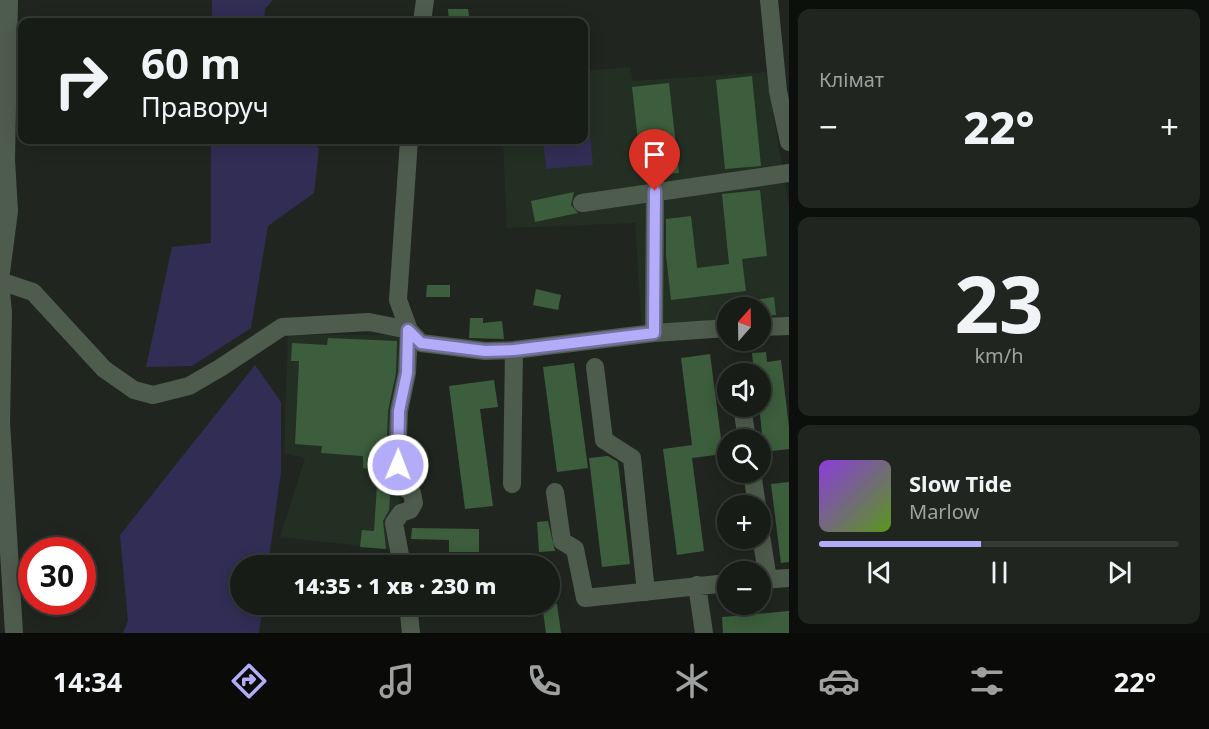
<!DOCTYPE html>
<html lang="uk">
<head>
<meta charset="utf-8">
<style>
	:root { --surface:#181c17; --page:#212520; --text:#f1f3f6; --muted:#9fa1a1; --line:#363a36; --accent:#b3adf9 }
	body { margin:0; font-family:"Noto Sans",sans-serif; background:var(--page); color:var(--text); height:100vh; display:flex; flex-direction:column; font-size:22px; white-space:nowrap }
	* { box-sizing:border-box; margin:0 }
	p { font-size:20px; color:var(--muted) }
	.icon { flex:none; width:33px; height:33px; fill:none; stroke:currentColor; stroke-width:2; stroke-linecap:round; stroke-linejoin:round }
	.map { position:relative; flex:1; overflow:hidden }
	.sheet { display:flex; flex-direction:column; gap:9px; padding:9px; background:#0d0f0d; width:420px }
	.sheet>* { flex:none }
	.banner { position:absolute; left:18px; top:18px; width:570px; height:126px; border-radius:12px; box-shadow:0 3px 15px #0003,0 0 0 2px var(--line); background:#181c17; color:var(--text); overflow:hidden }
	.needle { width:39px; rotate:20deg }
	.buttons { position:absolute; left:717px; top:297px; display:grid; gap:12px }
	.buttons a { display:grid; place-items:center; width:54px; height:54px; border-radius:50%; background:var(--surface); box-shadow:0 3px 15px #0003,0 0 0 2px var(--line); font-size:30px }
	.speed { position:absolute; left:18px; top:537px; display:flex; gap:12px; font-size:30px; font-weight:700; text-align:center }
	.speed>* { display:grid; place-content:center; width:78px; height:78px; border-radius:50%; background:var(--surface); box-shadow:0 3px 15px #0003,0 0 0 2px var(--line); line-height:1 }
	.speed .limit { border:9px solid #d22; background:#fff; color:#111 }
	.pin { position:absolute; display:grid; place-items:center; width:51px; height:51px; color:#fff; margin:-62px -26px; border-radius:50% 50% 50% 0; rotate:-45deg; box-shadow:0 0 6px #0007 }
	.pin .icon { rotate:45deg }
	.me { position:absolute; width:66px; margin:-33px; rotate:1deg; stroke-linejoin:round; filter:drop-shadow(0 0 4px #0008) }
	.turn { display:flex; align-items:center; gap:21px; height:126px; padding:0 24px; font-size:27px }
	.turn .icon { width:78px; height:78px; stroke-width:2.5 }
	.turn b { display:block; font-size:42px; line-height:51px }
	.big { font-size:45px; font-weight:800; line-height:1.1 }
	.sheet .tile { flex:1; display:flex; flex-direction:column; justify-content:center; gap:9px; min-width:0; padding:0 21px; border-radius:12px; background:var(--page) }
	.sheet .dial { align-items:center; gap:0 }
	.dial b { font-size:78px; line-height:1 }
	.song { display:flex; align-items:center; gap:18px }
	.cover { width:72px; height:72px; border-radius:9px; background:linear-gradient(135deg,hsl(270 70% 55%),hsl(90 70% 35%)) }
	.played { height:6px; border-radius:3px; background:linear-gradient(90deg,var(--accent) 45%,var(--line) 45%) }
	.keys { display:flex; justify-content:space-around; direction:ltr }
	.heat { display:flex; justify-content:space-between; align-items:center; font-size:33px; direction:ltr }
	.trip { position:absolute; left:230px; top:555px; width:330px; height:60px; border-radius:30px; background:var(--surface); box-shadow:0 3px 15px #0003,0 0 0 2px var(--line); font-weight:800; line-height:60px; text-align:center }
	.menu { display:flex; height:96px; justify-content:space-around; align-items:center; background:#0a0b09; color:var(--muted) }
	.menu .icon { width:42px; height:42px }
	.menu .on { color:var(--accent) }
	.menu b { font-size:27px; color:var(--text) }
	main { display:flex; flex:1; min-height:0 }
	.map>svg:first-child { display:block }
	.built { fill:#242f24 }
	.green { fill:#322d54 }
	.building { fill:#3c5e3c }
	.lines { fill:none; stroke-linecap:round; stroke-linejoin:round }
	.minor { stroke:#4e5c4d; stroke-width:18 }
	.route-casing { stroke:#7470a2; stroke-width:15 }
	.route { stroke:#b3adf9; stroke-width:10 }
</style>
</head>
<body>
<main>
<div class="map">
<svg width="789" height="633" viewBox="0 0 789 633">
	<rect width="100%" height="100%" fill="#20261f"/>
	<path class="built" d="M630 67 633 81 766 72 789 206V319L761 321 760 308H728L727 323 642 330 635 223 507 228 503 143 538 140H584V71Z
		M288 335H404L398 550 280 537 305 458 284 453Z"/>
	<path class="green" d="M212 0H273L265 9 264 22H212Z
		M584 75 593 165 546 169 543 140H584Z
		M211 140H306L319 148 314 193 268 226 251 328 192 366 146 367 172 247 211 243Z
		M255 365 281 402V472L268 565 240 566V604L263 605 259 633H123L128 621 120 535Z"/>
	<path class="building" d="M448 9H468L470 22H449Z
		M752 76 761 166 725 169 716 80Z
		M669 83 679 173 642 176 632 87Z
		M760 190 767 256 742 259 746 291 671 300 666 255V219L691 216 697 268 729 264 722 194Z
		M574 192 571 205 578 213 535 222 531 201Z
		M427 285H450V297H426Z
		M536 289 561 295 558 310 533 305Z
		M774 297 776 315 762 316 760 299Z
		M470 318H483V323L502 321 504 339 469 338Z
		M328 338 397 341 396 373 388 411 386 465 391 482 389 510 383 521 386 549 360 547 362 530 374 531 378 470 363 468V456L321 453 322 446 295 444 299 361H291L292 343 327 345Z
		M766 352 767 362 781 360 789 427V449L764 452 759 406H760V374H737L736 366 753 364 752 353Z
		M710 354 723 454 692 458 704 551 677 555 663 449 692 445 681 358Z
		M574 363 588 468 557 472 543 367Z
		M494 380 498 407 480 409 493 506 465 509 449 386Z
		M608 456 618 462 630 564 602 567 589 458Z
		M789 482V562L781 563 771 484Z
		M548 521 555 551 539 552 537 522Z
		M412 528 479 529V552H449V540L411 539Z
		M542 604H557L561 633H546Z
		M789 611V633H723L722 617Z"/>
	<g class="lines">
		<path class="minor" d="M769 0 778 91 789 142
			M422 22 425 0
			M582 203 789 173
			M0 280 9 211 6 160 9 0
			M0 281 33 292 104 369 134 390 153 395 189 386 220 368 282 327 369 322 409 330 421 343 485 351 514 350 654 333 728 328
			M0 283 3 312 1 422 14 633
			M760 327 789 326
			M654 333 655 191
			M595 367 604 440 632 458 646 592
			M742 406 747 440
			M752 472 757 506
			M512 484 514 350
			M555 492 562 541 575 549 585 598 728 583
			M760 529 768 580
			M402 566 394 523 401 513 410 510 414 503 412 493 405 488 397 465 399 411 407 373 409 330 398 300 409 140
			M760 580 789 578
			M697 585 704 633
			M408 604 411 633"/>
	</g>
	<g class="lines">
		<defs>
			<path id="route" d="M398 465 399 411 407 373 408 330 421 343 485 351 514 350 654 333 655 191"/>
		</defs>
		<use href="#route" class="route-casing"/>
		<use href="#route" class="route"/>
	</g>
</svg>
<div class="buttons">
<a><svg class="needle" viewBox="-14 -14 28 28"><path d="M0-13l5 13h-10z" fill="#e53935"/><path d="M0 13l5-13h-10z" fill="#9fa1a1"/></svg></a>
<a><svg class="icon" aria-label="sound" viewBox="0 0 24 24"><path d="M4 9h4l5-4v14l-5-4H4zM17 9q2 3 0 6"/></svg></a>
<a><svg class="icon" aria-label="search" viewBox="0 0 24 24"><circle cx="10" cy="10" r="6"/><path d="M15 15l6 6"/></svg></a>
<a>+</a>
<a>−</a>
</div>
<div class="speed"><div class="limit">30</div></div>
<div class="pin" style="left:655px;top:191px;background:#d93025"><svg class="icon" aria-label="arrive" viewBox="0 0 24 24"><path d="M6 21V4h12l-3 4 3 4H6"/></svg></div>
<svg class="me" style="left:398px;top:465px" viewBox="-20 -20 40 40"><circle r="17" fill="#b3adf9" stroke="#fff" stroke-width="3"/><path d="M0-11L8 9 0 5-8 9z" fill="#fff"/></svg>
<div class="trip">14:35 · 1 хв · 230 m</div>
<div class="banner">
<div class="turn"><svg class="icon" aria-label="right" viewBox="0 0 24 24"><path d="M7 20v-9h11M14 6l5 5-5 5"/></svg><div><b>60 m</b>Праворуч</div></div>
</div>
</div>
<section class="sheet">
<div class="tile"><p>Клімат</p>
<div class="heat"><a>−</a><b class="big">22°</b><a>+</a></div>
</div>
<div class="tile dial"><b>23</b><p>km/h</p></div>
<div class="tile">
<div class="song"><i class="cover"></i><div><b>Slow Tide</b><p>Marlow</p></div></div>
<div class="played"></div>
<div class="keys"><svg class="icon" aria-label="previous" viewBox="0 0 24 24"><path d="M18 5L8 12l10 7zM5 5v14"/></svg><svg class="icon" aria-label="pause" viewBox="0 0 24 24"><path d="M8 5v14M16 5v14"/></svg><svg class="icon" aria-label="next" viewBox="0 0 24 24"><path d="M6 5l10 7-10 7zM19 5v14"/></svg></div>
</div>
</section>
</main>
<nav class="menu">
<b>14:34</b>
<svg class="icon on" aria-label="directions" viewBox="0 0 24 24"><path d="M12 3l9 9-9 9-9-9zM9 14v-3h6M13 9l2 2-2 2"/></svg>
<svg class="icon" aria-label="music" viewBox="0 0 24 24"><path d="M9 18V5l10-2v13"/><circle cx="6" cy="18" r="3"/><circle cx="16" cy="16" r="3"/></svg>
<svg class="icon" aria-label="phone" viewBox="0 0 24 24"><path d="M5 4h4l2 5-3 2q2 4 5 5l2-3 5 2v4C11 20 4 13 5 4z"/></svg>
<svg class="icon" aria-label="climate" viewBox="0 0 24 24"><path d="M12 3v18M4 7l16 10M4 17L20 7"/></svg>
<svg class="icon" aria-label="car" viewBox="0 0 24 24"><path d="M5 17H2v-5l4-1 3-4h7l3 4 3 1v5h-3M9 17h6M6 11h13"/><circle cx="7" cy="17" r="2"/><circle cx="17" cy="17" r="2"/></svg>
<svg class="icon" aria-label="filters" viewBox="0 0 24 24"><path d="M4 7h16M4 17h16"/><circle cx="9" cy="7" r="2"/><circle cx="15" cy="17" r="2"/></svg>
<b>22°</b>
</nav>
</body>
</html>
